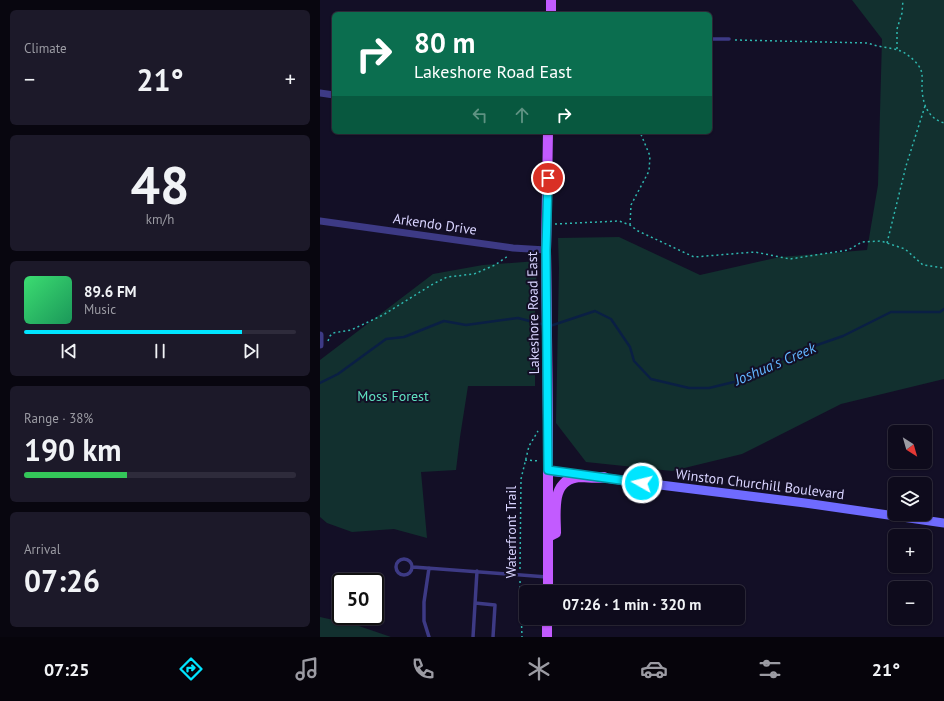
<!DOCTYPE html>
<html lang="en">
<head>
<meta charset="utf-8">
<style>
	:root { --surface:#0e0b1c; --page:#1c1929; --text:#f1f3f6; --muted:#9b9ba3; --line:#2e2b3b; --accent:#00e5ff }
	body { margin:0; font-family:"PT Sans",sans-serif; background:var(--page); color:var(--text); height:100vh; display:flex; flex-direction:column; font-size:15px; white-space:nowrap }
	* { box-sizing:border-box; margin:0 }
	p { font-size:13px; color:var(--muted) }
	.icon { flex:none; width:22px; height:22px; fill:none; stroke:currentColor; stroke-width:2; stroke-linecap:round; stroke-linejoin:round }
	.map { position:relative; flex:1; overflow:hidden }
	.sheet { display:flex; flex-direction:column; gap:10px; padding:10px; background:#08060f; width:320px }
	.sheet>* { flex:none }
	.banner { position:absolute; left:12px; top:12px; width:380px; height:122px; border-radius:6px; box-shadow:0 1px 3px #0004,0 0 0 1px var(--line); background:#0b6e4f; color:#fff; overflow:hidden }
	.needle { width:26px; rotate:143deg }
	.tools { position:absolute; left:568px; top:425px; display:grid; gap:8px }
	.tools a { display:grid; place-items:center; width:44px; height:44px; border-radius:6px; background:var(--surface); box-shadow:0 1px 3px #0004,0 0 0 1px var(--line); font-size:20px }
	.speed { position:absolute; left:12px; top:573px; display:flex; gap:8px; font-size:20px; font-weight:700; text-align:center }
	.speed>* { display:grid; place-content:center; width:52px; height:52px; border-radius:50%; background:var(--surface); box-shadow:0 1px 3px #0004,0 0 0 1px var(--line); line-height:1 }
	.speed .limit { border:2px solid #111; border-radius:6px; background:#fff; color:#111 }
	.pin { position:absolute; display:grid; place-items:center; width:34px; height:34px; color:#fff; margin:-17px; border:2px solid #fff; border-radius:50%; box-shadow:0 1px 4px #0007 }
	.me { position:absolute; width:44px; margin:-22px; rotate:278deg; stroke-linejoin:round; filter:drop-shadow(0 0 3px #0008) }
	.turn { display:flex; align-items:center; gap:14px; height:84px; padding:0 16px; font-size:18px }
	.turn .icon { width:52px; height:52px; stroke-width:2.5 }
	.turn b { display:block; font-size:28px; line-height:34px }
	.lanes { display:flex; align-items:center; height:38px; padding:0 16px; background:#0003; justify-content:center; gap:20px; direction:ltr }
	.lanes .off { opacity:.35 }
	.big { font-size:30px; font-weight:800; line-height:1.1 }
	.sheet .widget { flex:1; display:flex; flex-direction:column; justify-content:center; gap:6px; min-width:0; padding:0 14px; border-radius:6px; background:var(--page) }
	.sheet .dial { align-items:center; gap:0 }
	.dial b { font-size:52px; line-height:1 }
	.song { display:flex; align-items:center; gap:12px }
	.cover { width:48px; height:48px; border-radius:6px; background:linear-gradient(135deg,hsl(140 70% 55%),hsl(150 70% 35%)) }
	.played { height:4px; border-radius:2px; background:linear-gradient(90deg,var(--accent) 80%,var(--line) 80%) }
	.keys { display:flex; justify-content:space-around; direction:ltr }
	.heat { display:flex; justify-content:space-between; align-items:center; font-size:22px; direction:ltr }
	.charge { height:6px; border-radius:3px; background:linear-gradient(90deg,#34c759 38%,var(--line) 0) }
	.trip { position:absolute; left:199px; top:585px; width:226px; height:40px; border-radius:6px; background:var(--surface); box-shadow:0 1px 3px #0004,0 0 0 1px var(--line); font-weight:800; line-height:40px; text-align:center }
	.dock { display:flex; height:64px; justify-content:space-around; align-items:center; background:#06040b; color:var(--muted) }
	.dock .icon { width:28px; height:28px }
	.dock .selected { color:var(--accent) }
	.dock b { font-size:18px; color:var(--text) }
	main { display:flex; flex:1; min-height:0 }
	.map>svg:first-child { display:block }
	.green { fill:#12302f }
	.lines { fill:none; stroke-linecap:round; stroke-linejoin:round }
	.stream { stroke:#0a1f44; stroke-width:2.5 }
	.path { stroke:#2fb8b0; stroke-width:1.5; stroke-dasharray:2 3; stroke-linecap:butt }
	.service { stroke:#3d3a85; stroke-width:3.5 }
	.minor { stroke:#3d3a85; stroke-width:7 }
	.secondary { stroke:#6f6bff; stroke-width:9 }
	.primary { stroke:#c25bff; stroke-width:10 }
	.route-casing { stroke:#0095a6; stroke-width:10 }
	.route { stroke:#00e5ff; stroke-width:7 }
	.labels { text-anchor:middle; stroke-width:4; stroke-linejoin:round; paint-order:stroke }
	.street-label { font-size:14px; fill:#d9d4ff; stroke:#130f26 }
	.park-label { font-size:14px; fill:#5fe0c0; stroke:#130f26 }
	.water-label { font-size:15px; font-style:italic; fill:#62b6ff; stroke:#130f26 }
</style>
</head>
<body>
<main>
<section class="sheet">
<div class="widget"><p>Climate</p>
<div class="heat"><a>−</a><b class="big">21°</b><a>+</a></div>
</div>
<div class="widget dial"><b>48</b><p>km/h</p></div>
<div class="widget">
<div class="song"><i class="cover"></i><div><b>89.6 FM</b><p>Music</p></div></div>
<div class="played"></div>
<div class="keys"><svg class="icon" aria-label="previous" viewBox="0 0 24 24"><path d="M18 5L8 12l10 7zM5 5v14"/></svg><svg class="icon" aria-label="pause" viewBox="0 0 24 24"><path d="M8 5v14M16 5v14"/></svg><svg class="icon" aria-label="next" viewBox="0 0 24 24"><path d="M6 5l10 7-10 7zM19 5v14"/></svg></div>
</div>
<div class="widget"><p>Range · 38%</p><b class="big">190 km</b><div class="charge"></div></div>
<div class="widget"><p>Arrival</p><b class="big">07:26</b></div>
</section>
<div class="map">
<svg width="624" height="637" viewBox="0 0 624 637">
	<rect width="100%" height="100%" fill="#130f26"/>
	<path class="green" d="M532 0H624V379L521 404 422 454 352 471 266 462 236 423 239 268 238 238 299 237 380 275 460 257 547 250 558 185 562 39Z
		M217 261 215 311V386H148L140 437 136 470 101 472 107 538 74 529 32 532 7 523 0 517V360L113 274 163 265Z
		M0 617 36 625 71 637H0Z"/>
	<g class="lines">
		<path class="stream" d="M230 326 275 311 291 319 310 347 314 361 331 379 369 388H389L418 381 477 352 523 336 571 312H620L624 309
			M0 383 18 374 66 339 84 337 124 321 146 325 198 318 225 325"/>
		<path class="path" d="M415 40 548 43C562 49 577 46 589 56 593 59 598 64 600 68 603 73 602 80 602 86 602 102 607 118 624 123
			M577 49V29L582 13 583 0
			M235 224 299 221 310 225 318 231 374 257 435 252 470 259 528 250 542 242 561 241 585 249 603 265 624 268
			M310 225 311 205 329 171 330 156 320 132
			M567 243 586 166 605 106
			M8 341 10 336 13 333 31 330 63 315 113 284 127 277 154 274 175 265 188 256
			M205 460 219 461
			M200 569 201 479 209 446 218 431
			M200 581 202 637"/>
		<path class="service" d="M390 39H409
			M76 567a8 8 0 1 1 16 0a8 8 0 1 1-16 0Z
			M93 567 227 577
			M109 568 104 602V621L109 637
			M155 603 175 605 173 637
			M153 637 157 571"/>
		<path class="minor" d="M0 93 14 95
			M0 221 193 248 226 250
			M0 335V345"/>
		<path class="secondary" d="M228 471 485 503 624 523"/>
		<path class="primary" d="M231 14V0
			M228 537 236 533C236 512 230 479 260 477 269 477 275 479 284 477
			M228 592V421L226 250 228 132
			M227 637V618"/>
	</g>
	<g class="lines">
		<defs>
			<path id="route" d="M228 178 226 250 228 470 322 483"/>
		</defs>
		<use href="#route" class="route-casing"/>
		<use href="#route" class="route"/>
	</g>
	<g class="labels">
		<g class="street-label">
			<text transform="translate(115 224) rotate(8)" y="5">Arkendo Drive</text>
			<text transform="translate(213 313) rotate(-91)" y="5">Lakeshore Road East</text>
			<text transform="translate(440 484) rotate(7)" y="5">Winston Churchill Boulevard</text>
			<text transform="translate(191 532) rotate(-90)" y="5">Waterfront Trail</text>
		</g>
		<g class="park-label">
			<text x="73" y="401">Moss Forest</text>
		</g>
		<g class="water-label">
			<text transform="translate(455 364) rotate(-23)" y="5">Joshua's Creek</text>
		</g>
	</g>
</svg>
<div class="tools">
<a><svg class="needle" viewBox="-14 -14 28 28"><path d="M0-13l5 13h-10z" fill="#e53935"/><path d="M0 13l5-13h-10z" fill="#9b9ba3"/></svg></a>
<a><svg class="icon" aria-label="layers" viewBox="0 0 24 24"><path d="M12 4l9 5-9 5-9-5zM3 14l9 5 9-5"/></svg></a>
<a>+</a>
<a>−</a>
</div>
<div class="speed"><div class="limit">50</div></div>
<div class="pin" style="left:228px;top:178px;background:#d93025"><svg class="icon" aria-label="arrive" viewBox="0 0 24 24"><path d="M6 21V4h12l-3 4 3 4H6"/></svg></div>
<svg class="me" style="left:322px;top:483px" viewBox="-20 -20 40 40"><circle r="17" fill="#00e5ff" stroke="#fff" stroke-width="3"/><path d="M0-11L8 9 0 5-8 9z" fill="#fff"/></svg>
<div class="trip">07:26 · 1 min · 320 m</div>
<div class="banner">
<div class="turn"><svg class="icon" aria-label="right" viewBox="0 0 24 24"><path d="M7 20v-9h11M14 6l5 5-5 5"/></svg><div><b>80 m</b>Lakeshore Road East</div></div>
<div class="lanes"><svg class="icon off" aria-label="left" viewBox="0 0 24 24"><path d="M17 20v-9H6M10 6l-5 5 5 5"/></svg><svg class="icon off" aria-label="ahead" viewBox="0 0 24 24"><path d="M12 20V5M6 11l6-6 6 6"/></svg><svg class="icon" aria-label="right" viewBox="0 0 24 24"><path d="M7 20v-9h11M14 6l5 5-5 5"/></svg></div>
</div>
</div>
</main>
<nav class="dock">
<b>07:25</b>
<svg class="icon selected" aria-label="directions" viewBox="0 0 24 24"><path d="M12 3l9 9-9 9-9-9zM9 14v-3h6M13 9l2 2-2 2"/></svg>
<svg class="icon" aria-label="music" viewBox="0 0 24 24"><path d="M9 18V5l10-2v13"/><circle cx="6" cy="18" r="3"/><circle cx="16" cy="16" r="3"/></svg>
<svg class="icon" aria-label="phone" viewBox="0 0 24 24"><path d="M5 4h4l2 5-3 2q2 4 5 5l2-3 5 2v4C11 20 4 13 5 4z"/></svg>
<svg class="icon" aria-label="climate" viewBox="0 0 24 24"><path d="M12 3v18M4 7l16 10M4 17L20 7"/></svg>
<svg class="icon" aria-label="car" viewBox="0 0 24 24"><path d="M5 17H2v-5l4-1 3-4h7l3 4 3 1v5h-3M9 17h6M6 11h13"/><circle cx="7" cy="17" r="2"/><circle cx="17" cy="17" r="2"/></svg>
<svg class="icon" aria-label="filters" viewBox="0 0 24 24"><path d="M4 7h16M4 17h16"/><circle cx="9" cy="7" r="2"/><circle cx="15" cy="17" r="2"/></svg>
<b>21°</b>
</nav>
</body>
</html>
